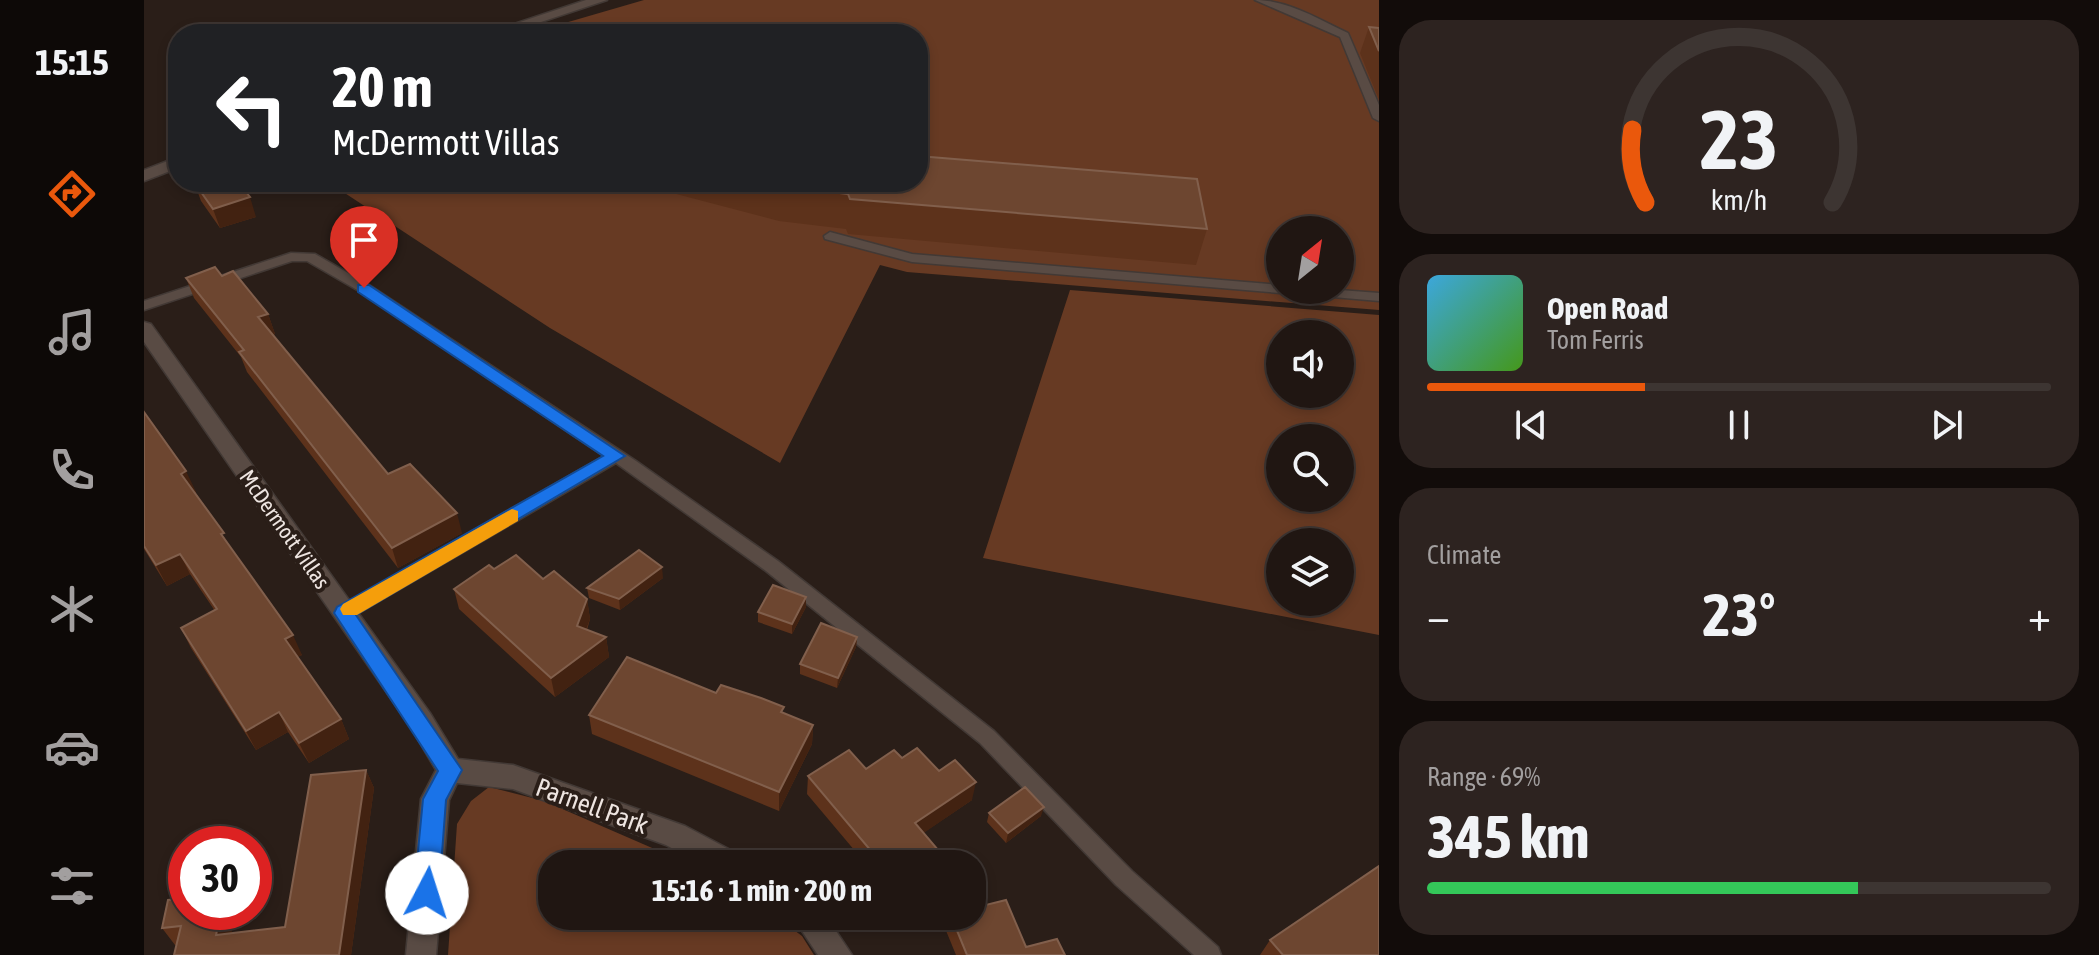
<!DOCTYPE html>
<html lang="en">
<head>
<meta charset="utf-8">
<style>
	:root { --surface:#201612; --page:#2d2320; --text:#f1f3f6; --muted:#a29f9f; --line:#3d3532; --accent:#ea580c }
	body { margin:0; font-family:"Asap Condensed",sans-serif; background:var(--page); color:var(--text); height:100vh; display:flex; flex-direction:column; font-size:30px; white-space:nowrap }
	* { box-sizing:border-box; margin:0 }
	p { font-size:26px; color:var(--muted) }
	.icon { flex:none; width:44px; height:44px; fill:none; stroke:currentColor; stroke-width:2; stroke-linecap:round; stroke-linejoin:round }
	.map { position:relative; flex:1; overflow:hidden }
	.panel { display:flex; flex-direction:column; gap:20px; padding:20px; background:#120c0a; width:720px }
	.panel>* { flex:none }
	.hud { position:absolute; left:24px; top:24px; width:760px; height:168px; border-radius:32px; box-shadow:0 4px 12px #0003,0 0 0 2px var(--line); background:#202124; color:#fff; overflow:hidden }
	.needle { width:52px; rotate:30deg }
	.fabs { position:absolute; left:1122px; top:216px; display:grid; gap:16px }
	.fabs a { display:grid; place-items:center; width:88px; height:88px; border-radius:50%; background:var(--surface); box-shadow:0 4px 12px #0003,0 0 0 2px var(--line); font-size:40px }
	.speed { position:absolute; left:24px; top:826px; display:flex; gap:16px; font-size:40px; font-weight:700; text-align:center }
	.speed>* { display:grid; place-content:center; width:104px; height:104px; border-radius:50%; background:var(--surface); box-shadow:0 4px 12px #0003,0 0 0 2px var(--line); line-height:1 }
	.speed .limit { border:12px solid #d22; background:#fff; color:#111 }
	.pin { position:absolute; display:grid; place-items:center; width:68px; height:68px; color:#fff; margin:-82px -34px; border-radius:50% 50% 50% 0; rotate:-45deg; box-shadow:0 0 8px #0007 }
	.pin .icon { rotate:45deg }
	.me { position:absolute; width:88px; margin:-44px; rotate:5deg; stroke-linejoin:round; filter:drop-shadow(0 0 6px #0008) }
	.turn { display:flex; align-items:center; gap:28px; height:168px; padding:0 32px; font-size:36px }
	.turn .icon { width:104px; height:104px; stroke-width:2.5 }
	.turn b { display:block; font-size:56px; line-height:68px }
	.big { font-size:60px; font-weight:700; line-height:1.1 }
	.panel .card { flex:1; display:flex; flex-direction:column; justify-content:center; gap:12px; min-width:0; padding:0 28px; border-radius:32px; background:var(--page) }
	.panel .dial { align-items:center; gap:0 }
	.dial svg { height:208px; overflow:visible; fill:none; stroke:var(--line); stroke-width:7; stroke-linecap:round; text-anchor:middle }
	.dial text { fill:var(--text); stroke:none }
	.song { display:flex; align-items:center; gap:24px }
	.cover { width:96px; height:96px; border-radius:12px; background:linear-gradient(135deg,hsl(200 70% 55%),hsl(100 70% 35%)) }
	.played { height:8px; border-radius:4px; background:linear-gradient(90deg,var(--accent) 35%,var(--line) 35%) }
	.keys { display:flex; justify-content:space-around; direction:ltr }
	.heat { display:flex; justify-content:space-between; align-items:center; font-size:44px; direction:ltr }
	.charge { height:12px; border-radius:6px; background:linear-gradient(90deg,#34c759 69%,var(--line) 0) }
	.trip { position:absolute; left:394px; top:850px; width:448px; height:80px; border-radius:32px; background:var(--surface); box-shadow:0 4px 12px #0003,0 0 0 2px var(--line); font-weight:700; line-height:80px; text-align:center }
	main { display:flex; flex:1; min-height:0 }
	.menu { display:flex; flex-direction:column; width:144px; justify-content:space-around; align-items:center; background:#0d0907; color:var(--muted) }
	.menu .icon { width:56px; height:56px }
	.menu .active { color:var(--accent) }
	.menu b { font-size:36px; color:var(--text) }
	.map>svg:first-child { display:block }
	.green { fill:#673a23; fill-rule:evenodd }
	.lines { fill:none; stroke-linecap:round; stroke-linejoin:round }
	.service-casing { stroke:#423935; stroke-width:3 }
	.minor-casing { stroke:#423935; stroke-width:3 }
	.tertiary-casing { stroke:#423935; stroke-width:3 }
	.service { fill:#594b44; fill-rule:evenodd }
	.minor { fill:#594b44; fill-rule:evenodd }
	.tertiary { fill:#594b44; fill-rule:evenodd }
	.wall { fill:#5d321b }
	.shaded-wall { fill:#422211 }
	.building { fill:#6d4630; stroke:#815f4c; stroke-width:2 }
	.route { fill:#1a73e8; stroke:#114b97; stroke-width:2 }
	.slow { fill:#f59e0b }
	.labels { text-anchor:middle; stroke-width:8; stroke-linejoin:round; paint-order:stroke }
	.street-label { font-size:22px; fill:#eee5e1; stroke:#2a1e18 }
	.near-street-label { font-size:26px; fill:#eee5e1; stroke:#2a1e18 }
</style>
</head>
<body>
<main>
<nav class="menu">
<b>15:15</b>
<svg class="icon active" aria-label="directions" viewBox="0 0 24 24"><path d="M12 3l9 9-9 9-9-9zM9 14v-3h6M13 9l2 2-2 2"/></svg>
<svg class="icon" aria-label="music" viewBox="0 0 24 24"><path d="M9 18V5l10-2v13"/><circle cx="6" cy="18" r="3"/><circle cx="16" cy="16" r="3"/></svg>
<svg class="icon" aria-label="phone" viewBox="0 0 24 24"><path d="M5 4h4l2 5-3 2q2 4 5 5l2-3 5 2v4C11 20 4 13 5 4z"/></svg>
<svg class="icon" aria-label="climate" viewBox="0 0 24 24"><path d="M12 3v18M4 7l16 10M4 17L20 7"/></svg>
<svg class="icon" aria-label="car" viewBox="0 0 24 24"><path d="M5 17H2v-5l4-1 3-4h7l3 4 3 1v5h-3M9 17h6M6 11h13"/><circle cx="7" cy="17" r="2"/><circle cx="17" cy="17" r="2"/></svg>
<svg class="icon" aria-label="filters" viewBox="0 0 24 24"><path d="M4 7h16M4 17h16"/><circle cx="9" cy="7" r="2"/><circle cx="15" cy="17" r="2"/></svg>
</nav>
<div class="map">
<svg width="1235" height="955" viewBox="0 0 1235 955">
	<rect width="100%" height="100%" fill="#2a1e18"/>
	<path class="green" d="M500 0H1235V310L763 272 736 265 636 463 406 328 184 182H774V34H383ZM1136 230H1196V290H1136Z
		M926 290 1235 315V635L839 558ZM1196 334V394H1136V334ZM1196 438V498H1136V438ZM1196 542V602H1136V542Z
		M345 787 400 801 545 864H408V916H631L658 936 670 955H304L313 824 327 801Z"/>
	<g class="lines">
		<defs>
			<path id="service" d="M1111 0C1144 0 1174 19 1204 33L1235 105V121L1229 118 1196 37Z
				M686 232 768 254 1136 285V290H1142L1136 293 768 262 681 239 680 236Z
				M147 253 171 254 225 285 492 461 634 561 850 731 988 871 1074 947 1077 955H1050L972 885 836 743 622 571 472 463 206 618 200 620 194 618 191 613 194 608 460 456 215 291 163 261H148L0 310V301Z
				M1147 290H1196L1235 293V301L1154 294Z"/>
			<path id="minor" d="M0 322 7 324 286 713 314 759 369 765 541 826 594 854 598 864H557L522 845 369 789 313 783 305 800 292 955H262L277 799 292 770 268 729 0 342Z
				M648 916H682L708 955H674Z"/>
			<path id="tertiary" d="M442 0H463L361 34H340Z
				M34 157V168L0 181V170Z"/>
		</defs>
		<use href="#service" class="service-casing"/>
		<use href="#minor" class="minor-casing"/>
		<use href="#tertiary" class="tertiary-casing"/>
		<use href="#service" class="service"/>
		<use href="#minor" class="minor"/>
		<use href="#tertiary" class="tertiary"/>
	</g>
	<path class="wall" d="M1225 27 1235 28V100L1216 53Z
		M50 182 112 217 76 228 57 201Z
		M517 182H774L1063 229 1052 265 704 234 702 229 635 221 517 190Z
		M78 276 124 314 131 334 129 335 244 474 318 533 254 568 103 372 97 357 50 298 42 278Z
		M0 412 87 548 158 655 153 657 197 719 205 739 165 763 144 732 112 750 47 648 37 628 71 611 46 574 23 586 0 549Z
		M350 569 399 579 443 599 446 619 443 630 462 637 465 657 411 697 315 609 310 589Z
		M519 578 476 610 445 598 443 588Z
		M662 597V607L648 634 614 622V612Z
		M713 637 712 647 693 688 656 674V664Z
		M572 693 640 713 669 725 668 744 635 811 448 734 445 715Z
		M758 758 795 771 828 800 779 833 806 864H722L663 794 664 776 722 769Z
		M222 770 230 788 207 955H30L32 945H31L18 928 42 912H92L87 933 141 927Z
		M845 813 897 816 862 843 843 822Z
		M842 905 882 947 921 955H812L796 916H828Z
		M765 916H792L776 928Z
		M1126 940 1235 955H1116Z"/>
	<path class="shaded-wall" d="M106 197 112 217 76 228 69 209Z
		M124 314 131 334 122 337 114 317Z
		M42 471 52 492 47 494 37 474Z
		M313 513 318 533 254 568 248 548Z
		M36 554 46 574 23 586 12 565Z
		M518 567 519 578 476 610 475 599Z
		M662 597V607L648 634V624Z
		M443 599 446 619 436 646 433 626Z
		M149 635 158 655 150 659 141 639Z
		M462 637 465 657 411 697 407 678Z
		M713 637 712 647 693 688 694 678Z
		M135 712 144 732 112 750 102 731Z
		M197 719 205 739 165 763 155 743Z
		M669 725 668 744 635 811V792Z
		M222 770 230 788 207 955H195Z
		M832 782 828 800 768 841 771 823Z
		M900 807 897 816 862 843 864 833Z
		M77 912H92L84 951 72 935Z
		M778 916H792L776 928Z"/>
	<path class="building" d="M1225 27 1235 28V51Z
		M774 156 1053 179 1063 229 706 199 704 194 636 186 621 182H774Z
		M50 182H94L106 197 69 209Z
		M71 267 78 276 89 271 124 314 114 317 244 474 266 464 313 513 248 548 95 352 100 350 42 278Z
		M0 412 42 471 37 474 80 533 77 534 149 635 141 639 197 719 155 743 135 712 102 731 37 628 73 609 36 554 12 565 0 546Z
		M495 550 518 567 475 599 443 588Z
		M372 555 399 579 410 571 443 599 433 626 462 637 407 678 310 589 345 565 350 569Z
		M629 585 662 597 648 624 614 612Z
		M677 623 713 637 694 678 656 664Z
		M483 657 572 693 577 685 617 698 640 707 637 712 669 725 635 792 445 715Z
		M773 748 795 771 811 760 832 782 771 823 806 864H738L664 776 705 750 722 769 750 750 758 758Z
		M222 770 195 955H30L37 926 18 928 24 900 42 898V912H77L72 935 141 927 167 775Z
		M881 787 900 807 864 833 845 813Z
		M1235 866V955H1139L1126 940Z
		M828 889 842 905 862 900 882 947 913 939 921 955H823L807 916H828Z"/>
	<path class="route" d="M214 285H225L481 456 212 615 318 770 302 800 295 893 291 901 283 904 274 901 270 893 279 799 294 771 190 613 193 607 459 456 214 292Z"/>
	<path class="slow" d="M368 509 374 511V521L213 615H199L196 609 199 604Z"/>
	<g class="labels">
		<g class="street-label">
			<text transform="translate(141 529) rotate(55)" y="8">McDermott Villas</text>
		</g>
		<g class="near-street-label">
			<text transform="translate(448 806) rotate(20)" y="9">Parnell Park</text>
		</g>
	</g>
</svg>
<div class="fabs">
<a><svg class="needle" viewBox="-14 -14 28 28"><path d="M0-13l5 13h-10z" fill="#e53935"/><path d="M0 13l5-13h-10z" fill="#a29f9f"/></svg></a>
<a><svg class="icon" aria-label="sound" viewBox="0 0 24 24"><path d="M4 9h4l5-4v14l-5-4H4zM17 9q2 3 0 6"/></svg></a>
<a><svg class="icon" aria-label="search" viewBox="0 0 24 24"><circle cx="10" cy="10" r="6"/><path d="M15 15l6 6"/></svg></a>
<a><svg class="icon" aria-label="layers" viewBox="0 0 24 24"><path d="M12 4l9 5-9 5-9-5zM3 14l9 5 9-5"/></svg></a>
</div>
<div class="speed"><div class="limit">30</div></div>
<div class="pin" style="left:220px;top:288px;background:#d93025"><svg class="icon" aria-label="arrive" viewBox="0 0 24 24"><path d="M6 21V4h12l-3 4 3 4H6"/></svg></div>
<svg class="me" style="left:283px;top:893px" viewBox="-20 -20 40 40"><circle r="19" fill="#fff"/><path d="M0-13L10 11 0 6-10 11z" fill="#1a73e8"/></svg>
<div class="trip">15:16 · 1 min · 200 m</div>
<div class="hud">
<div class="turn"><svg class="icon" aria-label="left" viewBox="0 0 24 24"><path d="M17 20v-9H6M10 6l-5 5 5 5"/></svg><div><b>20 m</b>McDermott Villas</div></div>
</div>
</div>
<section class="panel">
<div class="card dial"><svg viewBox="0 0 100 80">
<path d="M14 69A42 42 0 1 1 86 69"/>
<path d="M14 69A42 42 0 0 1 9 41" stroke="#ea580c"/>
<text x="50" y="56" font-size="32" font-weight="700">23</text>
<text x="50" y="72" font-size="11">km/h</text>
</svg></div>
<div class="card">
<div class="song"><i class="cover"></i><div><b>Open Road</b><p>Tom Ferris</p></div></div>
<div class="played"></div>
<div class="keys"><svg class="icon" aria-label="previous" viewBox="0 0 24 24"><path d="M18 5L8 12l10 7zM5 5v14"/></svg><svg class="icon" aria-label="pause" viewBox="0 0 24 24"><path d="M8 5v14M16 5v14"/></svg><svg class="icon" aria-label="next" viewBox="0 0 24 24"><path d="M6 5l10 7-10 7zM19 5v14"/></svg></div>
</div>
<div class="card"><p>Climate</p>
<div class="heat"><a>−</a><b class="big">23°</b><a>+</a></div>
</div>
<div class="card"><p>Range · 69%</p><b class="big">345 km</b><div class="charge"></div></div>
</section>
</main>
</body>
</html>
